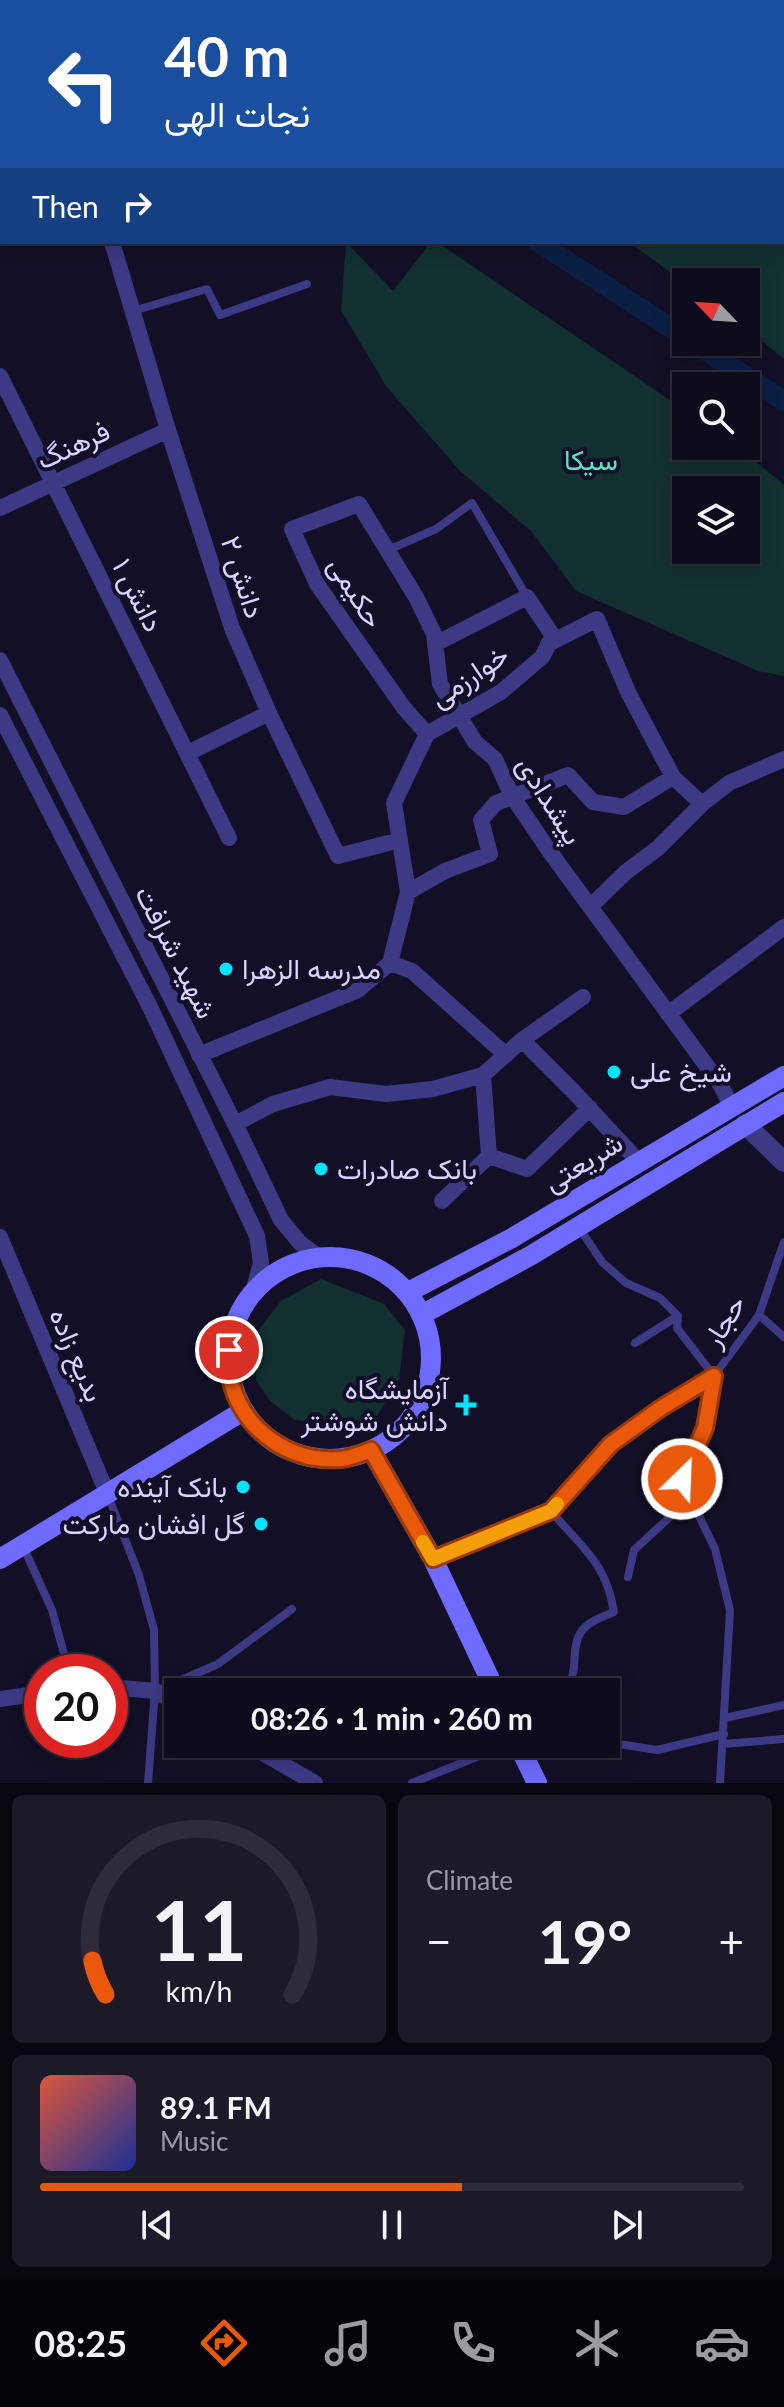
<!DOCTYPE html>
<html lang="en">
<head>
<meta charset="utf-8">
<style>
	:root { --surface:#0e0b1c; --page:#1c1929; --text:#f1f3f6; --muted:#9b9ba3; --line:#2e2b3b; --accent:#ea580c }
	body { margin:0; font-family:Lato,Vazirmatn,sans-serif; background:var(--page); color:var(--text); height:100vh; display:flex; flex-direction:column; font-size:30px; white-space:nowrap }
	* { box-sizing:border-box; margin:0 }
	p { font-size:26px; color:var(--muted) }
	.icon { flex:none; width:44px; height:44px; fill:none; stroke:currentColor; stroke-width:2; stroke-linecap:round; stroke-linejoin:round }
	.map { position:relative; height:1783px; overflow:hidden }
	.sheet { display:flex; flex-direction:column; gap:12px; padding:12px; background:#08060f; flex:1 }
	.sheet>* { flex:none }
	.hud { position:absolute; left:0px; top:0px; width:784px; height:244px; box-shadow:0 4px 20px #0003,0 0 0 2px var(--line); background:#1a4fa0; color:#fff; overflow:hidden }
	.needle { width:52px; rotate:295deg }
	.tools { position:absolute; left:672px; top:268px; display:grid; gap:16px }
	.tools a { display:grid; place-items:center; width:88px; height:88px; border-radius:0px; background:var(--surface); box-shadow:0 4px 20px #0003,0 0 0 2px var(--line); font-size:40px }
	.speed { position:absolute; left:24px; top:1654px; display:flex; gap:16px; font-size:40px; font-weight:700; text-align:center }
	.speed>* { display:grid; place-content:center; width:104px; height:104px; border-radius:50%; background:var(--surface); box-shadow:0 4px 20px #0003,0 0 0 2px var(--line); line-height:1 }
	.speed .limit { border:12px solid #d22; background:#fff; color:#111 }
	.pin { position:absolute; display:grid; place-items:center; width:68px; height:68px; color:#fff; margin:-34px; border:4px solid #fff; border-radius:50%; box-shadow:0 2px 8px #0007 }
	.me { position:absolute; width:88px; margin:-44px; rotate:24deg; stroke-linejoin:round; filter:drop-shadow(0 0 6px #0008) }
	.turn { display:flex; align-items:center; gap:28px; height:168px; padding:0 32px; font-size:36px }
	.turn .icon { width:104px; height:104px; stroke-width:2.5 }
	.turn b { display:block; font-size:56px; line-height:68px }
	.then { display:flex; align-items:center; height:76px; padding:0 32px; background:#0003; gap:16px; font-size:30px }
	.big { font-size:60px; font-weight:700; line-height:1.1 }
	.sheet .widget { flex:1; display:flex; flex-direction:column; justify-content:center; gap:12px; min-width:0; padding:0 28px; border-radius:12px; background:var(--page) }
	.sheet .dial { align-items:center; gap:0 }
	.dial svg { height:208px; overflow:visible; fill:none; stroke:var(--line); stroke-width:7; stroke-linecap:round; text-anchor:middle }
	.dial text { fill:var(--text); stroke:none }
	.song { display:flex; align-items:center; gap:24px }
	.cover { width:96px; height:96px; border-radius:12px; background:linear-gradient(135deg,hsl(10 70% 55%),hsl(230 70% 35%)) }
	.played { height:8px; border-radius:4px; background:linear-gradient(90deg,var(--accent) 60%,var(--line) 60%) }
	.keys { display:flex; justify-content:space-around; direction:ltr }
	.heat { display:flex; justify-content:space-between; align-items:center; font-size:44px; direction:ltr }
	.sheet .tiles { flex:1; display:grid; gap:12px; grid-template-columns:1fr 1fr }
	.widget:last-child { grid-column:span 2 }
	.trip { position:absolute; left:164px; top:1678px; width:456px; height:80px; border-radius:0px; background:var(--surface); box-shadow:0 4px 20px #0003,0 0 0 2px var(--line); font-weight:700; line-height:80px; text-align:center }
	.tab-bar { display:flex; height:128px; justify-content:space-around; align-items:center; background:#06040b; color:var(--muted) }
	.tab-bar .icon { width:56px; height:56px }
	.tab-bar .active { color:var(--accent) }
	.tab-bar b { font-size:36px; color:var(--text) }
	.map>svg:first-child { display:block }
	.green { fill:#12302f; fill-rule:evenodd }
	.lines { fill:none; stroke-linecap:round; stroke-linejoin:round }
	.canal { stroke:#0a1f44; stroke-width:20 }
	.service { stroke:#3d3a85; stroke-width:8 }
	.minor { stroke:#3d3a85; stroke-width:16 }
	.tertiary { stroke:#3d3a85; stroke-width:20 }
	.secondary { stroke:#6f6bff; stroke-width:20 }
	.route-casing { stroke:#983908; stroke-width:20 }
	.route { stroke:#ea580c; stroke-width:14 }
	.slow { stroke:#f59e0b; stroke-width:14 }
	.poi-dot { fill:#00e5ff; stroke:#130f26; stroke-width:3 }
	.labels { text-anchor:middle; stroke-width:8; stroke-linejoin:round; paint-order:stroke }
	.street-label { font-size:28px; fill:#d9d4ff; stroke:#130f26 }
	.park-label { font-size:28px; fill:#5fe0c0; stroke:#130f26 }
	.poi-label { font-size:28px; fill:#d9d4ff; stroke:#130f26; text-anchor:start }
</style>
</head>
<body>
<div class="map">
<svg width="784" height="1783" viewBox="0 0 784 1783">
	<rect width="100%" height="100%" fill="#130f26"/>
	<path class="green" d="M193 0H701L703 2H196Z
		M782 93 784 95V359L746 328V282L686 284 629 242H782Z
		M346 242 393 291 431 242H437L686 411V446H737L784 485V676L758 671 576 591 531 531 460 471 386 386 341 310ZM686 490H746V550H686Z
		M321 1279 384 1304 405 1330 399 1380 377 1416 337 1425 295 1420 271 1402 256 1380 257 1332 281 1301Z"/>
	<g class="lines">
		<path class="canal" d="M84 0 88 2
			M538 242 686 338
			M692 342 784 401"/>
		<path class="service" d="M133 311 207 289 220 315 307 284
			M388 550 436 529 472 503 527 597
			M580 1229 602 1262 626 1283 660 1298 678 1316 677 1328 714 1376 705 1428 682 1479 685 1503 699 1516 715 1549 730 1610 720 1783
			M759 1315 784 1337
			M635 1343 678 1316
			M107 1493 139 1575 154 1630 155 1691 148 1783
			M551 1511C582 1548 606 1562 614 1612 581 1625 575 1630 574 1667 573 1676 569 1683 572 1692
			M23 1546 52 1610 69 1672
			M434 1559 551 1511 611 1444 661 1408 714 1376 759 1315 784 1242
			M628 1577 634 1550 685 1503
			M156 1691 218 1664 292 1609
			M725 1718 784 1705
			M606 1742 657 1750 724 1734
			M723 1744 784 1739
			M412 1783 509 1744"/>
		<path class="minor" d="M0 224 2 223
			M112 242 168 430 232 628 269 713 338 856 400 840
			M0 376 229 838
			M0 508 168 430
			M548 644 597 619 628 692 673 777
			M0 660 240 1134 281 1220 300 1243 319 1257
			M0 715 151 1009 257 1236 261 1263 253 1292
			M427 734 404 708 317 584 292 529 359 504 416 597 434 634 440 684 475 742 495 759 512 796 550 852 720 1084 732 1107
			M188 753 269 713
			M408 892 445 871 490 854 481 820 496 803 568 775 593 802 624 807 673 777 702 804
			M591 906 626 872 658 848 702 804 729 783 784 759
			M390 963 412 971 506 1055
			M668 1014 784 927
			M522 1040 574 1092 638 1161
			M199 1055 358 990 390 963 408 892 394 803 427 734 501 692 542 657 553 636 527 597 435 644
			M235 1124 273 1104 330 1087 386 1094 433 1089 483 1075 522 1040 583 997
			M489 1156 527 1169 590 1108
			M442 1201 489 1156 483 1075
			M0 1237 107 1493
			M110 1687 155 1691 178 1704
			M0 1699 42 1693
			M247 1744 315 1783"/>
		<path class="tertiary" d="M745 1124 784 1162"/>
		<path class="secondary" d="M229 1358a101 101 0 1 1 202 0a101 101 0 1 1-202 0Z
			M408 1292 512 1238 784 1076
			M421 1315 530 1256 784 1102
			M371 1450 433 1559 496 1692
			M0 1559 243 1411
			M518 1744 537 1783"/>
	</g>
	<g class="lines">
		<defs>
			<path id="route" d="M229 1350C230 1360 229 1371 231 1381 243 1431 291 1463 341 1459 351 1458 362 1453 371 1450L433 1559 551 1511 611 1444 661 1408 714 1376 705 1428 682 1479"/>
		</defs>
		<use href="#route" class="route-casing"/>
		<use href="#route" class="route"/>
		<path class="slow" d="M423 1542 433 1559 551 1511 557 1504"/>
	</g>
	<g class="poi-dot">
		<circle cx="226" cy="969" r="8"/>
		<circle cx="614" cy="1072" r="8"/>
		<circle cx="321" cy="1169" r="8"/>
		<path d="M462 1393h8v8h8v8h-8v8h-8v-8h-8v-8h8z"/>
		<circle cx="243" cy="1487" r="8"/>
		<circle cx="261" cy="1524" r="8"/>
	</g>
	<g class="labels">
		<g class="street-label">
			<text transform="translate(73 445) rotate(-25)" y="10">فرهنگ</text>
			<text transform="translate(243 577) rotate(72)" y="10">دانش ۲</text>
			<text transform="translate(356 592) rotate(58)" y="10">حکیمی</text>
			<text transform="translate(138 595) rotate(63)" y="10">دانش ۱</text>
			<text transform="translate(469 676) rotate(-34)" y="10">خوارزمی</text>
			<text transform="translate(550 800) rotate(58)" y="10">پیشدادی</text>
			<text transform="translate(176 952) rotate(63)" y="10">شهید شرافت</text>
			<text transform="translate(583 1162) rotate(-31)" y="10">شریعتی</text>
			<text transform="translate(724 1321) rotate(-58)" y="10">حجار</text>
			<text transform="translate(77 1355) rotate(67)" y="10">بدیع زاده</text>
		</g>
		<g class="park-label">
			<text x="591" y="470">سیکا</text>
		</g>
		<g class="poi-label">
			<text x="242" y="979">مدرسه الزهرا</text>
			<text x="630" y="1082">شیخ علی</text>
			<text x="337" y="1179">بانک صادرات</text>
			<text x="448" y="1399" text-anchor="end">آزمایشگاه<tspan x="448" dy="32">دانش شوشتر</tspan></text>
			<text x="227" y="1497" text-anchor="end">بانک آینده</text>
			<text x="245" y="1534" text-anchor="end">گل افشان مارکت</text>
		</g>
	</g>
</svg>
<div class="tools">
<a><svg class="needle" viewBox="-14 -14 28 28"><path d="M0-13l5 13h-10z" fill="#e53935"/><path d="M0 13l5-13h-10z" fill="#9b9ba3"/></svg></a>
<a><svg class="icon" aria-label="search" viewBox="0 0 24 24"><circle cx="10" cy="10" r="6"/><path d="M15 15l6 6"/></svg></a>
<a><svg class="icon" aria-label="layers" viewBox="0 0 24 24"><path d="M12 4l9 5-9 5-9-5zM3 14l9 5 9-5"/></svg></a>
</div>
<div class="speed"><div class="limit">20</div></div>
<div class="pin" style="left:229px;top:1350px;background:#d93025"><svg class="icon" aria-label="arrive" viewBox="0 0 24 24"><path d="M6 21V4h12l-3 4 3 4H6"/></svg></div>
<svg class="me" style="left:682px;top:1479px" viewBox="-20 -20 40 40"><circle r="17" fill="#ea580c" stroke="#fff" stroke-width="3"/><path d="M0-11L8 9 0 5-8 9z" fill="#fff"/></svg>
<div class="trip">08:26 · 1 min · 260 m</div>
<div class="hud">
<div class="turn"><svg class="icon" aria-label="left" viewBox="0 0 24 24"><path d="M17 20v-9H6M10 6l-5 5 5 5"/></svg><div><b>40 m</b>نجات الهی</div></div>
<div class="then">Then<svg class="icon" aria-label="right" viewBox="0 0 24 24"><path d="M7 20v-9h11M14 6l5 5-5 5"/></svg></div>
</div>
</div>
<section class="sheet">
<div class="tiles">
<div class="widget dial"><svg viewBox="0 0 100 80">
<path d="M14 69A42 42 0 1 1 86 69"/>
<path d="M14 69A42 42 0 0 1 9 56" stroke="#ea580c"/>
<text x="50" y="56" font-size="32" font-weight="700">11</text>
<text x="50" y="72" font-size="11">km/h</text>
</svg></div>
<div class="widget"><p>Climate</p>
<div class="heat"><a>−</a><b class="big">19°</b><a>+</a></div>
</div>
<div class="widget">
<div class="song"><i class="cover"></i><div><b>89.1 FM</b><p>Music</p></div></div>
<div class="played"></div>
<div class="keys"><svg class="icon" aria-label="previous" viewBox="0 0 24 24"><path d="M18 5L8 12l10 7zM5 5v14"/></svg><svg class="icon" aria-label="pause" viewBox="0 0 24 24"><path d="M8 5v14M16 5v14"/></svg><svg class="icon" aria-label="next" viewBox="0 0 24 24"><path d="M6 5l10 7-10 7zM19 5v14"/></svg></div>
</div>
</div>
</section>
<nav class="tab-bar">
<b>08:25</b>
<svg class="icon active" aria-label="directions" viewBox="0 0 24 24"><path d="M12 3l9 9-9 9-9-9zM9 14v-3h6M13 9l2 2-2 2"/></svg>
<svg class="icon" aria-label="music" viewBox="0 0 24 24"><path d="M9 18V5l10-2v13"/><circle cx="6" cy="18" r="3"/><circle cx="16" cy="16" r="3"/></svg>
<svg class="icon" aria-label="phone" viewBox="0 0 24 24"><path d="M5 4h4l2 5-3 2q2 4 5 5l2-3 5 2v4C11 20 4 13 5 4z"/></svg>
<svg class="icon" aria-label="climate" viewBox="0 0 24 24"><path d="M12 3v18M4 7l16 10M4 17L20 7"/></svg>
<svg class="icon" aria-label="car" viewBox="0 0 24 24"><path d="M5 17H2v-5l4-1 3-4h7l3 4 3 1v5h-3M9 17h6M6 11h13"/><circle cx="7" cy="17" r="2"/><circle cx="17" cy="17" r="2"/></svg>
</nav>
</body>
</html>
